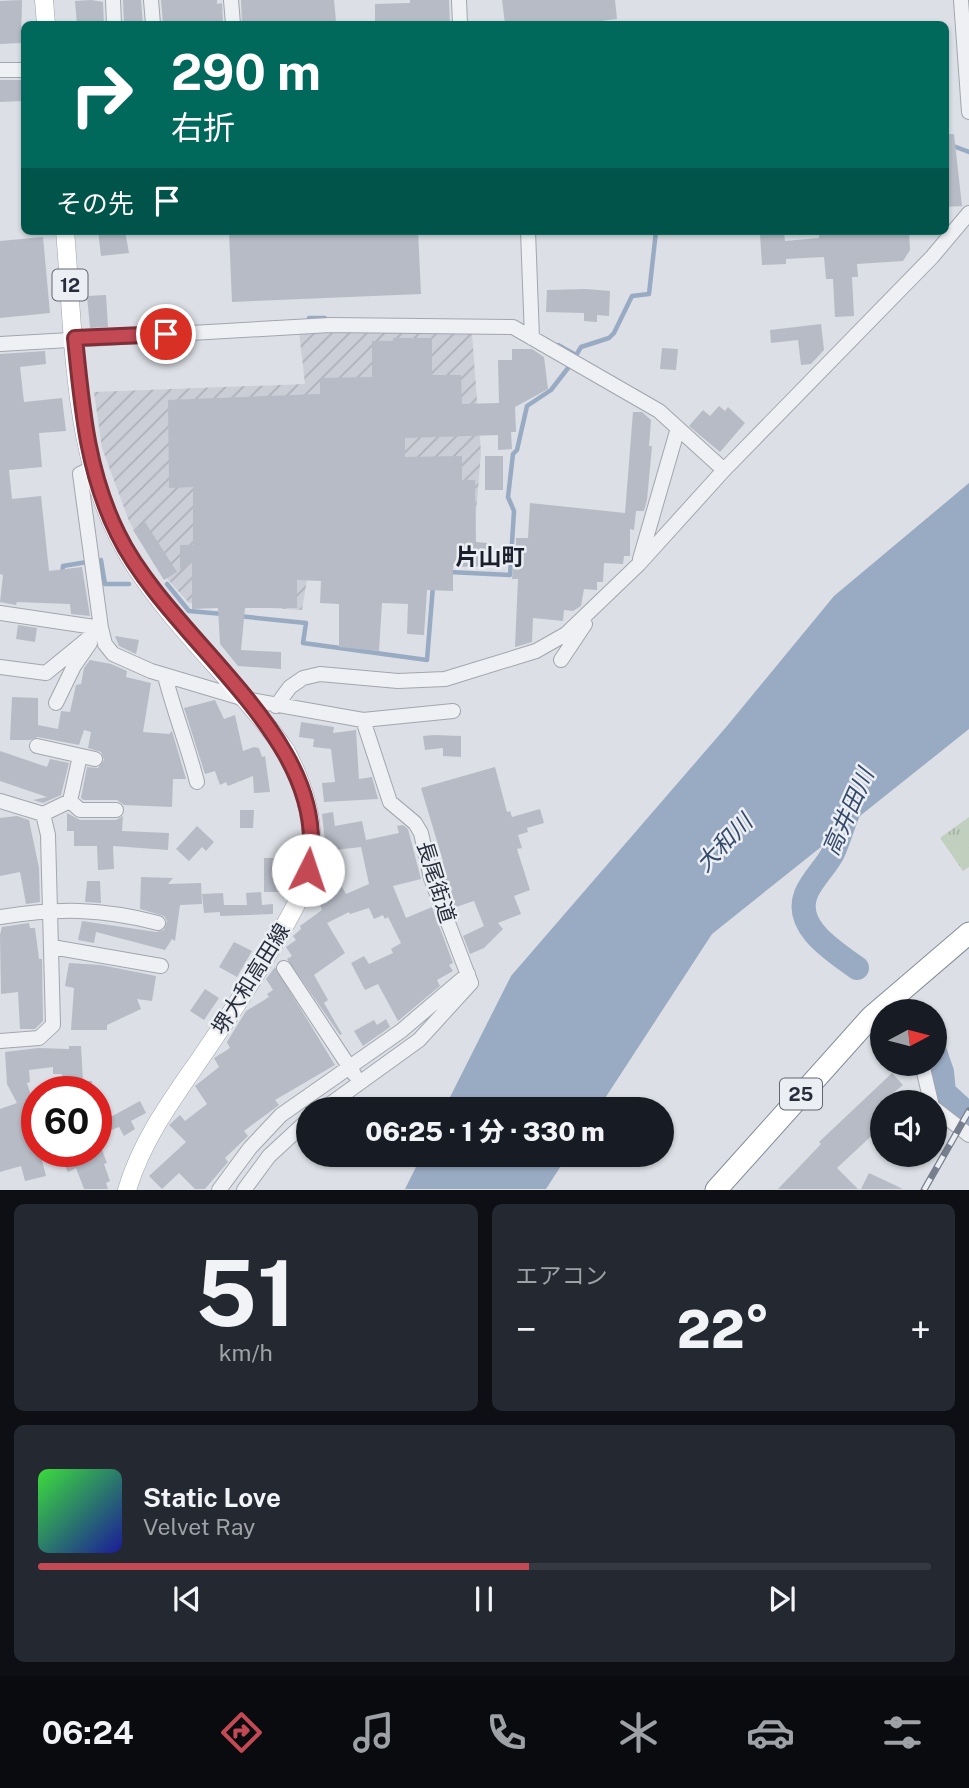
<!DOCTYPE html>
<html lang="ja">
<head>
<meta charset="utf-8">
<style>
	:root { --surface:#171b24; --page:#242831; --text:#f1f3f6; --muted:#9ea1a6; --line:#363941; --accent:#c34954 }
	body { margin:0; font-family:"Public Sans","Noto Sans JP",sans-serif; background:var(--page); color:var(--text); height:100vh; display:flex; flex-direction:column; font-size:26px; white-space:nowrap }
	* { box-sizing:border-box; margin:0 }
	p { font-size:23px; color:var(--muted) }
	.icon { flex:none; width:38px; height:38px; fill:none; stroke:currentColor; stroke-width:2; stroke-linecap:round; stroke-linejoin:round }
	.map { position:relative; height:1190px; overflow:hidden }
	.panel { display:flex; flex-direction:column; gap:14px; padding:14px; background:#0d0f14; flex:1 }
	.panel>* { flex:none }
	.hud { position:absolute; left:21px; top:21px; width:928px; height:214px; border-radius:10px; box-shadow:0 2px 5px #0004; background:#00695c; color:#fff; overflow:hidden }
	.needle { width:46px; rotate:83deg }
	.fabs { position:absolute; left:870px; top:999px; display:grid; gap:14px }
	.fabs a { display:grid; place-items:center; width:77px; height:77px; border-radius:50%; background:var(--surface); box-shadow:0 2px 5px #0004; font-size:35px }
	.speed { position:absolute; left:21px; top:1076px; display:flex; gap:14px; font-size:35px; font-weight:700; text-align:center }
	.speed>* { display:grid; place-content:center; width:91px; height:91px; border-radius:50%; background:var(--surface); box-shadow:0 2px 5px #0004; line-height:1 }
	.speed .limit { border:10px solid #d22; background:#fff; color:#111 }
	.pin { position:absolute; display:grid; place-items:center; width:60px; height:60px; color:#fff; margin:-30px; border:4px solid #fff; border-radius:50%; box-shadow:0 2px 7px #0007 }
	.me { position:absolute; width:77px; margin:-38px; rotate:4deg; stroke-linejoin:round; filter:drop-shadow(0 0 5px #0008) }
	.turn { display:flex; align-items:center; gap:24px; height:147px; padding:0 35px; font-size:32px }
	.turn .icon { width:91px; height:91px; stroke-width:2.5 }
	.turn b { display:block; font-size:49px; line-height:60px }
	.then { display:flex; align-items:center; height:66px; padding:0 35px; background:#0003; gap:14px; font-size:26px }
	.big { font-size:52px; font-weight:800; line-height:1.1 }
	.panel .tile { flex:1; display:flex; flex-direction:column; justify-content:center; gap:10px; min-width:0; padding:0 24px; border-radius:10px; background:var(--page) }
	.panel .dial { align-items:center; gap:0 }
	.dial b { font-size:91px; line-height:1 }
	.song { display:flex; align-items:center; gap:21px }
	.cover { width:84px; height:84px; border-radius:10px; background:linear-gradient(135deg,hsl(120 70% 55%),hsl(240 70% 35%)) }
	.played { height:7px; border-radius:4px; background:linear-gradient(90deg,var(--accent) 55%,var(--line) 55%) }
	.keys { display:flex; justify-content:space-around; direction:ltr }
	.heat { display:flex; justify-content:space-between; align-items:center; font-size:38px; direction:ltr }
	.panel .tiles { flex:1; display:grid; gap:14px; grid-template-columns:1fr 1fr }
	.tile:last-child { grid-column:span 2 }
	.trip { position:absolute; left:296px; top:1097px; width:378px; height:70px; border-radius:35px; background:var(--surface); box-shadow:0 2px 5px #0004; font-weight:800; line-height:70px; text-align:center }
	.tab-bar { display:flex; height:112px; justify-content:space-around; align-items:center; background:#090b0e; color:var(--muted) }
	.tab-bar .icon { width:49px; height:49px }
	.tab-bar .selected { color:var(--accent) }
	.tab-bar b { font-size:32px; color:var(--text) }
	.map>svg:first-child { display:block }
	.industrial { fill:url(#industrial-furrows) }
	.park { fill:url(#park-tufts) }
	.water { fill:#99abc3 }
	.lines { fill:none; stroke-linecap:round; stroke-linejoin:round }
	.stream { stroke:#99abc3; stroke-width:4.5 }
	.river { stroke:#99abc3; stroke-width:24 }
	.building { fill:#b7bbc5 }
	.minor-casing { stroke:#a2a6ae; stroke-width:16 }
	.major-casing { stroke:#9da3b0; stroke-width:19 }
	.highway-casing { stroke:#858c9b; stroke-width:23 }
	.minor { stroke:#eff0f4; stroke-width:14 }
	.major { stroke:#fff; stroke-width:18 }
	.highway { stroke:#fff; stroke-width:21 }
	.rail-casing { stroke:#777e8e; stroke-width:7 }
	.rail { stroke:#ebeef3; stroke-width:4.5; stroke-dasharray:13; stroke-linecap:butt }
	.route-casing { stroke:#7f2f37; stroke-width:18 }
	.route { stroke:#c34954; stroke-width:12 }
	.labels { text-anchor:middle; stroke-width:5; stroke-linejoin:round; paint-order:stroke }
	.shield { fill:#ebeef3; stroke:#626772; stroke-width:2 }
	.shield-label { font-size:19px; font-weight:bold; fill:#272d3a }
	.street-label { font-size:21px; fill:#272d3a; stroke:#ebeef3 }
	.neighbourhood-label { font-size:23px; font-weight:bold; fill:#1a1f2b; stroke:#ebeef3 }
	.water-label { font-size:23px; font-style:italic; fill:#354a6b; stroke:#ebeef3 }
</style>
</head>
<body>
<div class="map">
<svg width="969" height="1190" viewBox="0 0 969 1190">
	<defs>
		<pattern id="industrial-furrows" width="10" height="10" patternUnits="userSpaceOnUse" patternTransform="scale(1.75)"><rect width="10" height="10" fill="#cbced6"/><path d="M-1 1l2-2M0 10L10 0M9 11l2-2" fill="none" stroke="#aeb1b8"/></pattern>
		<pattern id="park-tufts" width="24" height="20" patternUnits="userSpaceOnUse" patternTransform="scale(1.75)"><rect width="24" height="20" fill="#c1cfbe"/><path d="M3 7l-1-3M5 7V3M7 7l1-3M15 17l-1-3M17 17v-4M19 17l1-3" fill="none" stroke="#a6b2a4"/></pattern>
	</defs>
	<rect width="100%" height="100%" fill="#dcdfe5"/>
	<path class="industrial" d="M299 332 472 334 481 453 472 562 309 567 302 610 189 603 154 564 129 521 102 448 94 392 305 384Z"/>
	<path class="park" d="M969 817V867L963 871 940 838Z"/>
	<path class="water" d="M969 483V729L712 934 598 1109H444L511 976 727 726 834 596Z
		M422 1155H568L546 1189H405Z"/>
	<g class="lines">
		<path class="stream" d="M945 143 969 152
			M309 318H325
			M558 345 576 355
			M575 357 581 347 609 338 614 333 632 296 649 294 656 231
			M101 560 105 584H129
			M449 572 510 575 514 511 508 497 513 454 517 450 527 406 551 390 568 368
			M62 574 63 566 87 562
			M167 584 189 611 223 614
			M238 616 306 623 303 643 427 660 433 586"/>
		<path class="river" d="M852 803C845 819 840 837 833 853 826 867 812 879 806 894 793 927 835 952 857 968
			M934 1049 942 1072 944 1092 969 1115"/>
	</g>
	<path class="building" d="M22 0 21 43 0 44V1Z
		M91 0 103 2 104 24H77L75 1Z
		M123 0H141L143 24H124Z
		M161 0H217V4L222 3 223 24H163Z
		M241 0H334L336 21 242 24Z
		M410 0H449L450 24H375V4L410 3Z
		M502 0H615L617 19 575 24H505Z
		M0 80H24V101L0 102Z
		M945 134H954L962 206 945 207Z
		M98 231H125L129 253 101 256Z
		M229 231H418L421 294 232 302Z
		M819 231H909L910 250 903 261 857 264 858 277H852L854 316 835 317 833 279H826L824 257 786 259V264L762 265 760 234 784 233 785 241 819 238Z
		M43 237 50 313 0 318V241Z
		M586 289 610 291 609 316 597 315V322L584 321V313L546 312 547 290Z
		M106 295 108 327 90 328 87 296Z
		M821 324 824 350 811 364 801 365 798 340 771 343 770 330Z
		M393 338H432V375H461L462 404 499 403 498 360H512V349H532L544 357 548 389 515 407 516 432H511L512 449 498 450V435L405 438V457L462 456V480H475L476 542 487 543V566L453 567V591L427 590 424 635 407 634 408 604 382 603 379 651 339 647V604L320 603 321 581 297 580V608H245L241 650 281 652V669L238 666 220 644 218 608 192 609V563L180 570V545H193V487L169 488 168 400 320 394V378L372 377V341H393Z
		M662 348 678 349 676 370 660 369Z
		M45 351 46 364 20 367 24 402 62 398 66 431 39 433 42 467 9 470 12 499 41 496 49 571 82 567 90 616 71 614 70 604 17 602 16 605 0 602 3 575 0 574V354Z
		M719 406 725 411 728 407 745 423 720 452 689 426 703 410 710 416Z
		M633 412H642L651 420 649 446H652L647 500 644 511H636L634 530 630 529V556H624L623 564 604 563 603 582H597V590L584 589 581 606 573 611 564 610 563 621 533 618 532 642 515 647 518 579H512L513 568H516V538H528L530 503 625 513Z
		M485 456H503V490H485Z
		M145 522 177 572 164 580 133 530Z
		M18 625 37 628 35 642 16 639Z
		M115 636 139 640 136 654 119 646Z
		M90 660 111 664 127 671 126 677 151 683 143 732 169 734 172 731 186 779H173L172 807 124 805 117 800H84L81 798 87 767 98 768 104 760 101 752 88 748 91 732 84 730 79 745 38 737 30 740H10L12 697 38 698V725L58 729 61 711 70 712 76 685 81 684 84 668Z
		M215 700 224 719 235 715 243 751 254 747 259 748 262 757 265 756 270 792 254 793 253 776 228 786 226 782 220 785 215 771 205 774 184 708Z
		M301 722 334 727 333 733 356 730 359 779 372 777 378 799 324 802 322 783 335 782 331 749 313 747 314 739 299 737Z
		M434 735 461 736V757L443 756V748L425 750 423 736Z
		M0 751 47 767 50 759 69 763 61 795 43 803 33 800 47 797 0 781Z
		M495 767 507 812 510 811 512 817 540 809 544 823 527 828 528 832 518 835 522 848 517 849 530 890 514 896 521 914 498 923 503 929 484 948 470 954 463 936 484 926 474 901 453 908 440 873 437 862 443 861 421 788Z
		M240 810H254L253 828H240Z
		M333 812 335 826 362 821 366 840 399 833 397 826 403 825 408 829 421 879 393 886 406 918 432 907 453 963 449 965 453 971 437 980 440 986 398 1021 378 984 365 990 351 963 364 956 369 964 393 953 391 949 401 943 388 917 385 919 383 915 374 919 369 908 350 914 349 912 327 923 345 953 314 975 328 1000 324 1003 342 1034 340 1035 287 959 292 956 286 947 296 940 293 936 301 929 300 926 322 910 319 902 331 896 324 882 336 876 346 894 369 884 361 847 326 851 322 814Z
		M67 813 80 820H116L123 816 122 831 169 833 168 850 113 846 114 869 98 870 97 846H74V831H67Z
		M17 816 29 820 39 868 40 902 26 904 20 872 0 876V818Z
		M197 826 214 842 206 851 202 847 189 861 176 849Z
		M264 858H281L280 892H264Z
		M141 877 173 878 168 884 201 883 202 904 180 905 175 941 172 939 165 950 96 932 94 943 78 940 82 921 156 932 164 930 167 921 164 916 140 909Z
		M87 881H100L101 903 85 902Z
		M261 892 262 905 273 904V914L220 916V912L204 913 202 894 223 893 224 905H247L246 893Z
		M29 923 30 928H35L39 959H42L43 1021 35 1029H20L18 992 1 994 0 935 2 927Z
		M234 942 252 951 237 977 219 967Z
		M69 963 101 965 156 976 152 1001 137 999 141 1009 107 1025V1030H71L74 988 65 986Z
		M275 967 335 1065 275 1100 279 1105 244 1131 248 1136 225 1158 228 1162 205 1189H195L179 1173 162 1189 149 1176 186 1142 169 1125 180 1115 185 1121 207 1104 195 1086 219 1067 214 1058 230 1048 227 1042 246 1011 269 997 267 994 273 990 266 979Z
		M205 989 219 998 204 1020 190 1011Z
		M386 1019 390 1027 363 1046 354 1031 374 1020 377 1025Z
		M69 1046H81L83 1081H92V1092H62V1074H53V1067L29 1070 30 1082 27 1083 33 1102 27 1104 37 1152H40L46 1176 25 1181 21 1166 0 1172V1109L17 1103 7 1084 5 1052 38 1048 69 1049Z
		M892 1073 903 1085 882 1102V1126L837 1168 858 1189H778L821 1144 819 1142Z
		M140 1101 146 1113 131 1121 135 1129 124 1136 119 1127 96 1136V1125Z
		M101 1147 107 1163 104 1164 110 1181 106 1183 108 1189H84L76 1168 68 1172 63 1162Z
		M869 1173 903 1189H861Z"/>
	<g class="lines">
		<defs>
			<path id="minor" d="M113 0 114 24
				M151 0 153 24
				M231 0 233 24
				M459 0 460 24
				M961 0 969 112
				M0 70H24
				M528 231 532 338
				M0 344 330 325 513 327 659 411 724 470
				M92 468 80 474 101 628 105 644 113 654 151 671 245 699 363 720 390 802 415 823 421 833 431 878 471 983 419 1040 322 1110
				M640 559 678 428
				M0 613 101 628
				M561 660 585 624
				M0 667 46 673 101 628
				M165 676C174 712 188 746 197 782
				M56 703 74 666 90 643
				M276 706 290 687 303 678 320 674 398 681 445 679 536 651 566 634 639 564 724 470 932 257 969 213
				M363 720 453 711
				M37 746 95 759
				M0 801 43 814 70 801 80 810H116
				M70 801 80 756
				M0 917C58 908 101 908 158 923
				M52 947 161 966
				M284 968 354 1074
				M0 1041 39 1038 53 1025 48 835 43 814
				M922 1064 931 1102
				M934 1108 969 1135
				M219 1190 250 1148 281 1115 401 1031 468 974
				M244 1190 269 1156 308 1120"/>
			<path id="major" d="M44 0 46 24
				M65 231C75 342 71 469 135 566 179 633 240 686 286 751 303 784 314 816 311 853 309 886 291 915 275 942 252 982 226 1021 200 1059 171 1101 142 1140 127 1190"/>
			<path id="highway" d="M716 1190 871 1017 969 933"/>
		</defs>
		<use href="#minor" class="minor-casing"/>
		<use href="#major" class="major-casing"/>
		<use href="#highway" class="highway-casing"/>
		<use href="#minor" class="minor"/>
		<use href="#major" class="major"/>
		<use href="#highway" class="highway"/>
		<defs>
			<path id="rail" d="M924 1190 969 1111"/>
		</defs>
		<use href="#rail" class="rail-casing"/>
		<use href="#rail" class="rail"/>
	</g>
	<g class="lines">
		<defs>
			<path id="route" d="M166 334 75 338C82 407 87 472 118 534 171 643 336 741 308 870"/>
		</defs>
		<use href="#route" class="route-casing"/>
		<use href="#route" class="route"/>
	</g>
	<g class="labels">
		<g class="shield">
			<rect x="52.5" y="269.5" width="35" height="31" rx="5"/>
			<rect x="780" y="1078.5" width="42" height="31" rx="5"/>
		</g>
		<g class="shield-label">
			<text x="70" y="292">12</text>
			<text x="801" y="1101">25</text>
		</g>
		<g class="street-label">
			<text transform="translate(436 882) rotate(73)" y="7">長尾街道</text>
			<text transform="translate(251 979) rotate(-58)" y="7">堺大和高田線</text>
		</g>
		<g class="neighbourhood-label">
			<text x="490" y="565">片山町</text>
		</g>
		<g class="water-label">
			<text transform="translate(848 812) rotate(-66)" y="8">高井田川</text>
			<text transform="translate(724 843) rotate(-46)" y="8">大和川</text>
		</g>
	</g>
</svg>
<div class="fabs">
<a><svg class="needle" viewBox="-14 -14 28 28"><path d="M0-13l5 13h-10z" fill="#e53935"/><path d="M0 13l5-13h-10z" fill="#9ea1a6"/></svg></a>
<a><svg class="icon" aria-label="sound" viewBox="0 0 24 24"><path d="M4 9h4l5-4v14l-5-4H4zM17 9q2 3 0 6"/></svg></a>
</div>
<div class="speed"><div class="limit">60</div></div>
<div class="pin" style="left:166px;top:334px;background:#d93025"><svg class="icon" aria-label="arrive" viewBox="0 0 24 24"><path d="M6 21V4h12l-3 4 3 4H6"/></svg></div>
<svg class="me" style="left:308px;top:870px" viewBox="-20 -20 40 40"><circle r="19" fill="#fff"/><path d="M0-13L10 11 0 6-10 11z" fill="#c34954"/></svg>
<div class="trip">06:25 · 1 分 · 330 m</div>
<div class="hud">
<div class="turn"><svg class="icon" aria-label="right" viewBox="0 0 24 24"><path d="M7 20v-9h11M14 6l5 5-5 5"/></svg><div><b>290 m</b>右折</div></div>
<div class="then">その先<svg class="icon" aria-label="arrive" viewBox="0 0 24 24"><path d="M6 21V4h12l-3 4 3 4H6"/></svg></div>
</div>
</div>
<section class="panel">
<div class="tiles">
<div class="tile dial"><b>51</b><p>km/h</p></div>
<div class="tile"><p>エアコン</p>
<div class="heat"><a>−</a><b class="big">22°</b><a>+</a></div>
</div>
<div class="tile">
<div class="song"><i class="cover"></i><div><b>Static Love</b><p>Velvet Ray</p></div></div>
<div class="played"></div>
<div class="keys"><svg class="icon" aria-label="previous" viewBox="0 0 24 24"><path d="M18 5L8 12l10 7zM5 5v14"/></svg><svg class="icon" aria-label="pause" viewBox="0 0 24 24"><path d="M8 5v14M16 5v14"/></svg><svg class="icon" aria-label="next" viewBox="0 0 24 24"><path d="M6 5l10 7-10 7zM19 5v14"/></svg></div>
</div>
</div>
</section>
<nav class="tab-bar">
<b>06:24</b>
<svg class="icon selected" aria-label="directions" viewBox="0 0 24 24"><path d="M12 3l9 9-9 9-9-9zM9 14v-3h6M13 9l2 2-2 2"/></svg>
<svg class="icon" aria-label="music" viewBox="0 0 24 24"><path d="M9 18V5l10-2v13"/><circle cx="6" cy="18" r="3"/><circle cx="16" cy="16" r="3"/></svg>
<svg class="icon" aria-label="phone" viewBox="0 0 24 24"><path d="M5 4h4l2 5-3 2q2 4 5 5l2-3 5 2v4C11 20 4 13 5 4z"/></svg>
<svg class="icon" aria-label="climate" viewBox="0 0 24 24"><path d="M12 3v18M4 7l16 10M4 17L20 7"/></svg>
<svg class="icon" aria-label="car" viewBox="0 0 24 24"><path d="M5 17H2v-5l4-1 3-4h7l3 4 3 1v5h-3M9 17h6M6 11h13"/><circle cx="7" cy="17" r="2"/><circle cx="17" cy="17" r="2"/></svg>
<svg class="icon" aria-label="filters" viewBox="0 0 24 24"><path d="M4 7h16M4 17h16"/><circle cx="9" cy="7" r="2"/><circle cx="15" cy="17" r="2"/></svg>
</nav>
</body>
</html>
